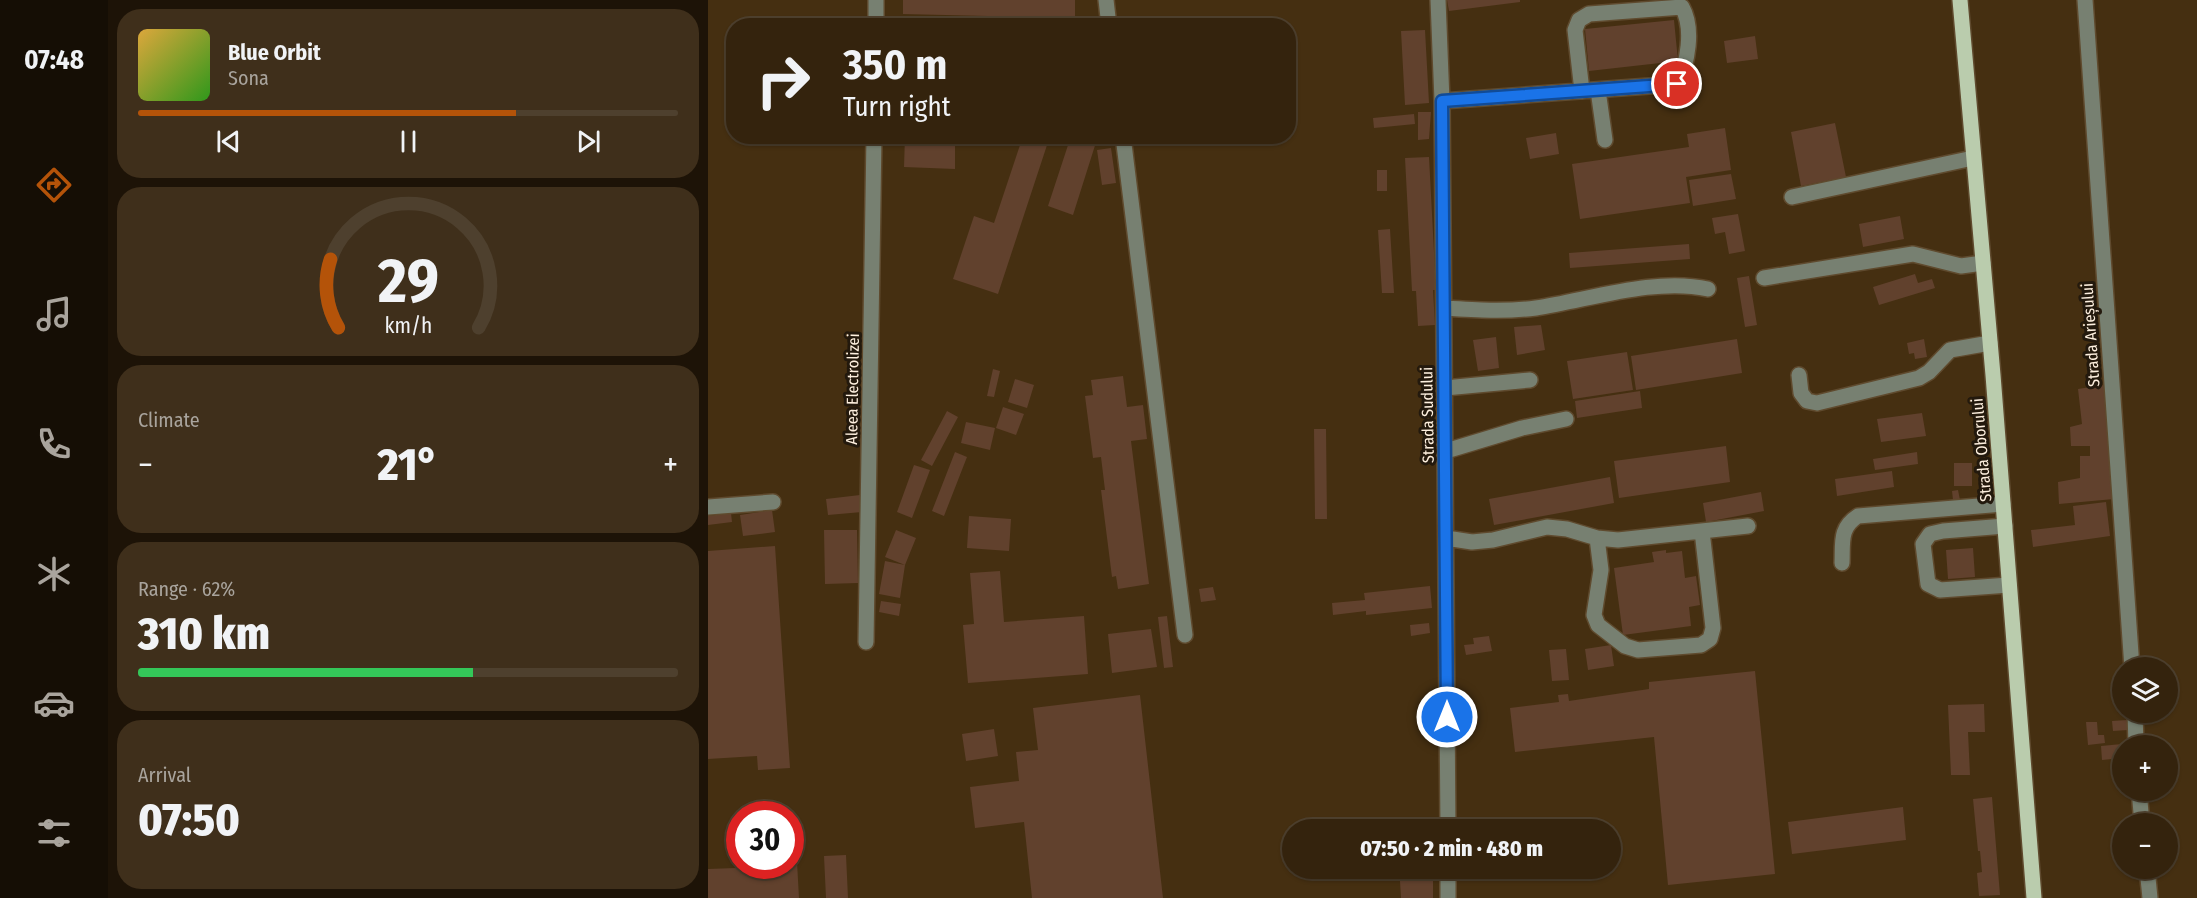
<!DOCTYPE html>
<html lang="en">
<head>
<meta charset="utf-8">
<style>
	:root { --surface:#34230d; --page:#3f2f1b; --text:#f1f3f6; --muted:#a9a49d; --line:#4e402e; --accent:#b45309 }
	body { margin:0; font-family:"Fira Sans Condensed",sans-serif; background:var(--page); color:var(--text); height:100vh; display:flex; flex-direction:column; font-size:22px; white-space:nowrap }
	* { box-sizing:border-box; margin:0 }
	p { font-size:20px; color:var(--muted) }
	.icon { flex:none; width:33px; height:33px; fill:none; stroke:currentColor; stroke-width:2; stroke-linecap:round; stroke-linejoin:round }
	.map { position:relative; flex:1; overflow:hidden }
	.panel { display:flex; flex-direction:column; gap:9px; padding:9px; background:#1d1307; width:600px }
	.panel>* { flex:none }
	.top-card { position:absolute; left:18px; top:18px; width:570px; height:126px; border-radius:24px; box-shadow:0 2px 4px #0004,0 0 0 2px var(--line); background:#34230d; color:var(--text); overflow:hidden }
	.fabs { position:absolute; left:1404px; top:657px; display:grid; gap:12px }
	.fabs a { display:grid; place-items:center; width:66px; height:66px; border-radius:50%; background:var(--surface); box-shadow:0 2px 4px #0004,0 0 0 2px var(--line); font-size:30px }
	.speed { position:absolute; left:18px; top:801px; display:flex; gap:12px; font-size:30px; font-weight:700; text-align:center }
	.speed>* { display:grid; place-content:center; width:78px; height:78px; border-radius:50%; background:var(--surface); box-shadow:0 2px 4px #0004,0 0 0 2px var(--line); line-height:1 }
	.speed .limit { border:9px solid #d22; background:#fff; color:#111 }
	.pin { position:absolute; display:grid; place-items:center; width:51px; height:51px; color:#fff; margin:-26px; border:3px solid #fff; border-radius:50%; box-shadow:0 2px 6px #0007 }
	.me { position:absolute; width:66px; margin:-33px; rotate:0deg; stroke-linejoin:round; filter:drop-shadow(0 0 4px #0008) }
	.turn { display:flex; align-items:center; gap:21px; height:126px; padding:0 18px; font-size:27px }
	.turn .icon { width:78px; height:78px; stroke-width:2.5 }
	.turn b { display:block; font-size:42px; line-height:51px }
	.big { font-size:45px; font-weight:800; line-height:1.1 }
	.panel .tile { flex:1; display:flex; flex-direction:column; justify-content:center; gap:9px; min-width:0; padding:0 21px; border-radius:24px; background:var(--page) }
	.panel .dial { align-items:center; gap:0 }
	.dial svg { height:156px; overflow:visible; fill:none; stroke:var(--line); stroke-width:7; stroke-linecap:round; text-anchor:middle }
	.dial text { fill:var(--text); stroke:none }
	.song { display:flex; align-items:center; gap:18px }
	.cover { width:72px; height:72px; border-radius:9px; background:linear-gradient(135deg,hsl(40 70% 55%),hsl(110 70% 35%)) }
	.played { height:6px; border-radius:3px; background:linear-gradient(90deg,var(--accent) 70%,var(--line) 70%) }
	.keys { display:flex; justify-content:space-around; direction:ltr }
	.heat { display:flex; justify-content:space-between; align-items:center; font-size:33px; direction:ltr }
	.charge { height:9px; border-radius:4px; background:linear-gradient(90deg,#34c759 62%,var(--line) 0) }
	.trip { position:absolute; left:574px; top:819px; width:339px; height:60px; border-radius:30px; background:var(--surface); box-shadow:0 2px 4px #0004,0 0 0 2px var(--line); font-weight:800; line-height:60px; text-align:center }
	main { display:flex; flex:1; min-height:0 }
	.menu { display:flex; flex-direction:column; width:108px; justify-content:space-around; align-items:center; background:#150e05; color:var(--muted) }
	.menu .icon { width:42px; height:42px }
	.menu .active { color:var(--accent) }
	.menu b { font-size:27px; color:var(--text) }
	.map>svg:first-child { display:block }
	.building { fill:#61412d }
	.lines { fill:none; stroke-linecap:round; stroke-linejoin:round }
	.minor-casing { stroke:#5f4a2e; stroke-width:18 }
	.major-casing { stroke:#5f4a2e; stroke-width:18 }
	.minor { stroke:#778071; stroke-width:15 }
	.major { stroke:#baccad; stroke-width:15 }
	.route-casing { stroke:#114b97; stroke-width:15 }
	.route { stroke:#1a73e8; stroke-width:10 }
	.labels { text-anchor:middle; stroke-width:6; stroke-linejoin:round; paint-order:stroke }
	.street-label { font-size:16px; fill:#fef0df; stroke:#23190d }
</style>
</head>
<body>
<main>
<nav class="menu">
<b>07:48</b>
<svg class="icon active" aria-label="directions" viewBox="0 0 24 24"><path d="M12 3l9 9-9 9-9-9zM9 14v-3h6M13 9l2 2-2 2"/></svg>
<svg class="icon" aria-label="music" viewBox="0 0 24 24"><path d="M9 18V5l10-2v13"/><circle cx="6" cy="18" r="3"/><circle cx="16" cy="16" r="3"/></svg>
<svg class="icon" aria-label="phone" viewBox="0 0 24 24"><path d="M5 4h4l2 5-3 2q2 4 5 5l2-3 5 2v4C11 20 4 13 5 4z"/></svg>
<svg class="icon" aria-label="climate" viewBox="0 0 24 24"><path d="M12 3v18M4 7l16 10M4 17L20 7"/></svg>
<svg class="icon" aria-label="car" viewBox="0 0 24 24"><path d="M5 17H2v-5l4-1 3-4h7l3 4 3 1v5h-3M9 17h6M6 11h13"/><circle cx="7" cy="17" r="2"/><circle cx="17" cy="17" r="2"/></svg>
<svg class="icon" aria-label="filters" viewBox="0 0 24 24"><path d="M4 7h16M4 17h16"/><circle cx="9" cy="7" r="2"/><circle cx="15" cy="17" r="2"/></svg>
</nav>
<section class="panel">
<div class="tile">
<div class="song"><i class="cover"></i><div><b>Blue Orbit</b><p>Sona</p></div></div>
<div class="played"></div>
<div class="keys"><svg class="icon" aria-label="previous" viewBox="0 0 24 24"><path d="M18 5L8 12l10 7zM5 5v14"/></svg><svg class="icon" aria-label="pause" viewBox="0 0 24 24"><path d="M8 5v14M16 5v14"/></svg><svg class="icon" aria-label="next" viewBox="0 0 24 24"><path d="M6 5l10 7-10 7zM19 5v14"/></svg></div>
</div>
<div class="tile dial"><svg viewBox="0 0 100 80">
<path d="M14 69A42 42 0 1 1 86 69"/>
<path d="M14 69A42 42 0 0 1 10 34" stroke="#b45309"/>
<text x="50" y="56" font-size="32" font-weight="700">29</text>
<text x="50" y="72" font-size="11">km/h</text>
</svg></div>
<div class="tile"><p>Climate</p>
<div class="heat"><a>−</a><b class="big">21°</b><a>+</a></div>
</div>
<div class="tile"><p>Range · 62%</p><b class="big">310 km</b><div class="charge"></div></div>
<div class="tile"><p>Arrival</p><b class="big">07:50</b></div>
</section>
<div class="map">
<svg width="1489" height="898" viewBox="0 0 1489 898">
	<rect width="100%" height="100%" fill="#452f11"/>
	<path class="building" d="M195 0H367V18L195 14Z
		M739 0H812V2L741 11Z
		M966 20 970 61 881 71 877 29Z
		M717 30 721 103 697 105 693 31Z
		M1047 36 1050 59 1019 63 1016 41Z
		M710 112H723L721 139 710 140Z
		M706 114 707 124 666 128 665 118Z
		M1127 123 1138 177 1093 186 1083 132Z
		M1017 128 1023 170 978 177 982 203 872 219 864 164 981 147 979 134Z
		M848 133 851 154 822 159 818 138Z
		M116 136H147V143L116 146Z
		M197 136H247V169L196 167Z
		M315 136H342L290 294 245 279 266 216 286 223Z
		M363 136H390L365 215 340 206Z
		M403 148 408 183 394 185 389 150Z
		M721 157 728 290H725L727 325 710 326 708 291H704L697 158Z
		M669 170H679V191H669Z
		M1023 174 1028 199 985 206 981 180Z
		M1030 214 1037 251 1021 254 1017 232 1007 234 1004 218Z
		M1192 216 1196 239 1155 247 1151 224Z
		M682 229 686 293H674L670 230Z
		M981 244 982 259 862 268 861 253Z
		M1207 274 1210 283 1224 279 1227 288 1171 305 1165 287Z
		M1041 276 1049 325 1037 327 1029 278Z
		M833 325 837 350 809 355 806 327Z
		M788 337 791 368 770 371 765 340Z
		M1029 339 1034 373 928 390 923 356Z
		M1216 339 1219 357 1207 359 1206 353 1201 354 1199 343Z
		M919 352 925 390 865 399 859 361Z
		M285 369 292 371 286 397 279 396Z
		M415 376 419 407 435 405 439 439 423 441 441 584 410 589 408 576 404 577 393 490H397L393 457 385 458 377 396 385 395 383 380Z
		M307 379 326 385 319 408 300 402Z
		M1396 385 1404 455 1406 499 1351 504 1350 482 1372 478V456H1382V446H1363L1362 427 1374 424 1370 389Z
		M932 391 934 408 869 418 867 401Z
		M295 407 316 414 308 435 288 428Z
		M239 411 250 417 224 466 213 460Z
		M1214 413 1218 436 1173 442 1169 419Z
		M258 422 287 428 282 450 253 443Z
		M606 429H618L619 519H607Z
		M1018 446 1022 482 911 498 906 461Z
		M247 452 259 457 236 516 224 511Z
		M1209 452 1210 464 1167 470 1165 459Z
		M1246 463H1264V486H1246Z
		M206 465 222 470 204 518 189 512Z
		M1184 471 1186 487 1129 496 1127 479Z
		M902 477 906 503 786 525 781 499Z
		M1250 490 1252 500H1245L1244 491Z
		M1053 492 1056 511 998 522 995 503Z
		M152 495 154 512 120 515 118 499Z
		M1398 502 1402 536 1325 547 1323 530 1367 525 1365 506Z
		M64 510 67 532 35 536 32 515Z
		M23 513 24 522 0 525V516Z
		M261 516 303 519 301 551 259 548Z
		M116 530H149L150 583 117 584Z
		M188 530 208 538 197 565 192 598 171 594 177 561 197 565 177 557Z
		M67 546 82 768 50 770 49 756 0 759V551Z
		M1265 548 1267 577 1240 579 1238 550Z
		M958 550V553L974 551 977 578 988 576 992 605 981 607 983 626 915 635 906 568 946 562 944 552Z
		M292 571 296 622 376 616 380 674 260 683 255 625 266 624 262 573Z
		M722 586 724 608 658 615V611L625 615 624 603 657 600 656 593Z
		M505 587 508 600 493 602 491 589Z
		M173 601 193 604 191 616 171 612Z
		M459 616 465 667 456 668 450 617Z
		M721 623 722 633 703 636 702 625Z
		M443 629 449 667 404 673 400 634Z
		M781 636 784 651 758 655 756 645 766 644 765 638Z
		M903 645 906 666 880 670 877 649Z
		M858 649 861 680 844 681 841 650Z
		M1047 671 1067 874 960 885 946 737 807 752 802 708 851 702 850 695 860 694 861 701 941 689V682Z
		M432 695 455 898H324L316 822 267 828 262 787 311 781 308 752 330 750 325 708Z
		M1276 704 1277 732H1260L1262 775H1243L1240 705Z
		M1419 720 1420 730 1405 731 1404 721Z
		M1378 722H1389L1390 735H1396L1397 743 1380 745Z
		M286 729 290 756 258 761 254 734Z
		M1414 744V758L1394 760 1393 746Z
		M1284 797 1292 895 1271 896 1269 873 1274 872 1272 851H1270L1265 799Z
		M1195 807 1198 840 1084 854 1080 822Z
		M138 855 140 898H118L116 856Z
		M89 862 91 898H0V869L82 866V863Z
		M725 879V898H693L692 881Z"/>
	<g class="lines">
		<defs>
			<path id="minor" d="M398 0 401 26
				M730 0 734 101 740 830
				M1377 0 1424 668
				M168 26V0
				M890 90 897 140
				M734 101 969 84C980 64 986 28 974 7L881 14 871 20 867 30 874 91
				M415 136 477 635
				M1084 197 1265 158
				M1056 278 1205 254 1253 266 1275 263
				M736 308C767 310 797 312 828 308 881 300 947 277 1000 289
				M1091 375 1093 393 1099 401 1109 403 1211 378 1221 372 1242 350 1282 343
				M737 388 822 380
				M738 451 814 428 858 419
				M0 507 65 502
				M1297 526 1235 531 1222 534 1215 544 1220 584 1232 590 1301 585
				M738 538 764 542 785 540 839 527 859 529 889 538 910 540 1040 526
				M889 538 893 570 886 615 890 625 917 646 930 650 993 645 1002 639 1005 628 994 531
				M1134 563C1135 543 1131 528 1150 516L1295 504
				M158 642 166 136
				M1427 712 1428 746
				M1431 790 1434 824
				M740 868V898
				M1439 868 1442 898"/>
			<path id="major" d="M1252 0 1285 375 1326 898"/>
		</defs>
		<use href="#minor" class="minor-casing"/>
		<use href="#major" class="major-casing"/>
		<use href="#minor" class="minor"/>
		<use href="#major" class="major"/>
	</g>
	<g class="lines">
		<defs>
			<path id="route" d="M739 717 734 101 969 84"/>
		</defs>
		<use href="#route" class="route-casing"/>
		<use href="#route" class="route"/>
	</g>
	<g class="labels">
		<g class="street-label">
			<text transform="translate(1382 335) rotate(-94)" y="6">Strada Arieșului</text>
			<text transform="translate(144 389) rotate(-89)" y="6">Aleea Electrolizei</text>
			<text transform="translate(719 415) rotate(-91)" y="6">Strada Sudului</text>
			<text transform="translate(1273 450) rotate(-95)" y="6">Strada Oborului</text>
		</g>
	</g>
</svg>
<div class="fabs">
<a><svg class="icon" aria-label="layers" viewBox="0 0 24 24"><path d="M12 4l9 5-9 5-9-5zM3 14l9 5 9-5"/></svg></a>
<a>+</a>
<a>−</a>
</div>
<div class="speed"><div class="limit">30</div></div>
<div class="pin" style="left:969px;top:84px;background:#d93025"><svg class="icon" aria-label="arrive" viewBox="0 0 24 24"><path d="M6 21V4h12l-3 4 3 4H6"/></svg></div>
<svg class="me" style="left:739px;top:717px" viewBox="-20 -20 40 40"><circle r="17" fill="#1a73e8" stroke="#fff" stroke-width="3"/><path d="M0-11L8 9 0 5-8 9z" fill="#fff"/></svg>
<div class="trip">07:50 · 2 min · 480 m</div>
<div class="top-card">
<div class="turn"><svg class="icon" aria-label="right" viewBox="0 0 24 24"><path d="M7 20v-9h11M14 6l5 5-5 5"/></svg><div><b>350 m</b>Turn right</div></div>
</div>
</div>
</main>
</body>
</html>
